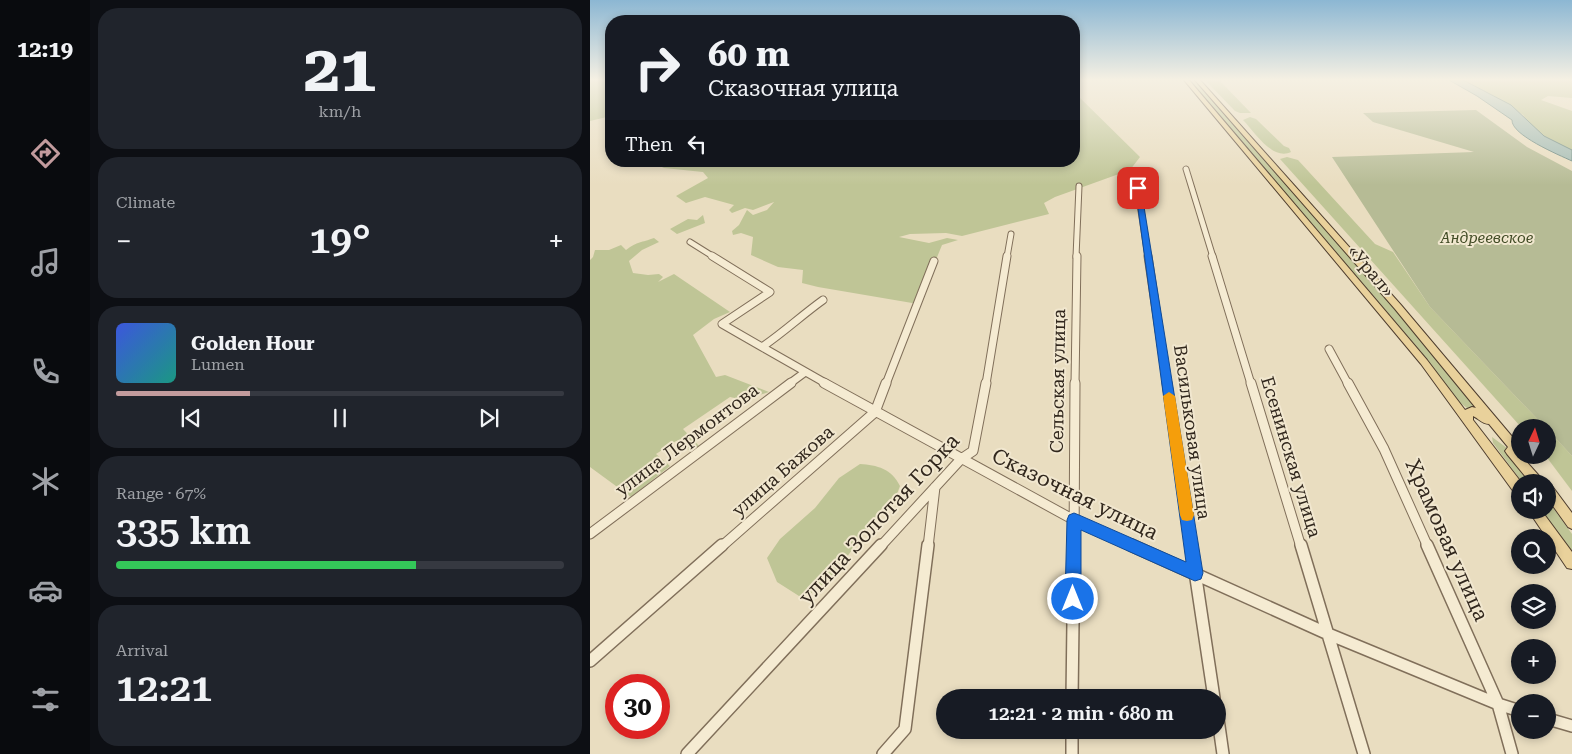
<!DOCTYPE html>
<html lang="en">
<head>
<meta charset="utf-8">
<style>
	:root { --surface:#171b24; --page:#20242c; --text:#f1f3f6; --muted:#9ea1a6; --line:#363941; --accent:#c29b9d }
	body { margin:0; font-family:"Roboto Serif",serif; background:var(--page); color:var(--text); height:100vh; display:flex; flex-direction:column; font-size:19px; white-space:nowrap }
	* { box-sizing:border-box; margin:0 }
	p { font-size:16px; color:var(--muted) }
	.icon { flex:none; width:28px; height:28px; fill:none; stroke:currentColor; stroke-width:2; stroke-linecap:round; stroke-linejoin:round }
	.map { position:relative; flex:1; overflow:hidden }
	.sheet { display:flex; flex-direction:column; gap:8px; padding:8px; background:#0d0f14; width:500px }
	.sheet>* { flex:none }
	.hud { position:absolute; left:15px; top:15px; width:475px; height:152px; border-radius:20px; box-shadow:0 2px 8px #0003; background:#171b24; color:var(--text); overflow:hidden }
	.needle { width:32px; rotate:4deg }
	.buttons { position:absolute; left:921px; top:419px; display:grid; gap:10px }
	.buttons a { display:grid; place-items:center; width:45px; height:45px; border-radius:50%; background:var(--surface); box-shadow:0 2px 8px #0003; font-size:25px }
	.speed { position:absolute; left:15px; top:674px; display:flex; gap:10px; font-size:25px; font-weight:700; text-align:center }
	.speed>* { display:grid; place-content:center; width:65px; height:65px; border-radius:50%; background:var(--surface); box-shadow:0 2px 8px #0003; line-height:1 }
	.speed .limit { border:8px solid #d22; background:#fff; color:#111 }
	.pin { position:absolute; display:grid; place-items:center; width:42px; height:42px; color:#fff; margin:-21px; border-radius:10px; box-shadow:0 2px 8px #0006 }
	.me { position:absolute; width:55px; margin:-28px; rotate:0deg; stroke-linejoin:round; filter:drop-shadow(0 0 4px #0008) }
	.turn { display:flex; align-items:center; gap:18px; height:105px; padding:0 20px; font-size:22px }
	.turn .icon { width:65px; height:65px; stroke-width:2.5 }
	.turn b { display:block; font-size:35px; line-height:42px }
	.then { display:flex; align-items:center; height:48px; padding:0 20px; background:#0003; gap:10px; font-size:19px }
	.big { font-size:38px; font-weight:600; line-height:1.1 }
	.sheet .widget { flex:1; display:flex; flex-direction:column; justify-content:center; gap:8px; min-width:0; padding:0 18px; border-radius:20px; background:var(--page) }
	.sheet .dial { align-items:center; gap:0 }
	.dial b { font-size:65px; line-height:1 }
	.song { display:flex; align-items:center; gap:15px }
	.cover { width:60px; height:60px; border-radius:8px; background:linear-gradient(135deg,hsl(230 70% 55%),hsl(170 70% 35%)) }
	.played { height:5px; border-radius:2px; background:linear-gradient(90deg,var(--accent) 30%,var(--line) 30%) }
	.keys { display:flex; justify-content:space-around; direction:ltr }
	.heat { display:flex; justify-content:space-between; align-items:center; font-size:28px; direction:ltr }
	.charge { height:8px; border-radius:4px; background:linear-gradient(90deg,#34c759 67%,var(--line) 0) }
	.trip { position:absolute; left:346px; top:689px; width:290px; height:50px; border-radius:25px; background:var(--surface); box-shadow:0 2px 8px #0003; font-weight:600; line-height:50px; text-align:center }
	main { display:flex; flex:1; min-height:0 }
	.tab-bar { display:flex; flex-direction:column; width:90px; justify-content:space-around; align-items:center; background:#090b0e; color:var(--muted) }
	.tab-bar .icon { width:35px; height:35px }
	.tab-bar .active { color:var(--accent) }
	.tab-bar b { font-size:22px; color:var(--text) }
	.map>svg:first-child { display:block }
	.green { fill:#bfc596 }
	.cemetery { fill:#b6bb95 }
	.water { fill:#a3bbb4; stroke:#6b8881 }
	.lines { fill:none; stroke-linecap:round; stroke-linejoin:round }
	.minor-far3-casing { stroke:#806f5a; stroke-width:7 }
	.minor-far2-casing { stroke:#806f5a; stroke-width:9 }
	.minor-far1-casing { stroke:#806f5a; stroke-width:11 }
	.minor-casing { stroke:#806f5a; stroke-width:14 }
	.major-casing { stroke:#4e3d2e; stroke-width:2 }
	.minor-far3 { stroke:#f5ebd2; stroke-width:5 }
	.minor-far2 { stroke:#f5ebd2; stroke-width:7 }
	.minor-far1 { stroke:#f5ebd2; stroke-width:9 }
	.minor { stroke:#f5ebd2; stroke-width:11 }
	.major { fill:#e9d19b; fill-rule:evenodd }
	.route { fill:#1a73e8; stroke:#114b97 }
	.slow { fill:#f59e0b }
	.labels { text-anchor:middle; stroke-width:4; stroke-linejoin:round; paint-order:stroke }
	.far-park-label { font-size:15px; font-style:italic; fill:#424c26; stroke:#f1e7cf }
	.street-label { font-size:18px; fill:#31271d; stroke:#f1e7cf }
	.near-street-label { font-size:21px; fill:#31271d; stroke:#f1e7cf }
</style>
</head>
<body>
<main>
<nav class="tab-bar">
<b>12:19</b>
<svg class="icon active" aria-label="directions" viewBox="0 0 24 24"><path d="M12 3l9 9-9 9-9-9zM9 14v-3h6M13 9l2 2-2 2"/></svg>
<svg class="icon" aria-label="music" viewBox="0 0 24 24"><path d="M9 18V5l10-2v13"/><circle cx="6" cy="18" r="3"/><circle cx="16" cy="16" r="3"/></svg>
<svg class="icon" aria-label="phone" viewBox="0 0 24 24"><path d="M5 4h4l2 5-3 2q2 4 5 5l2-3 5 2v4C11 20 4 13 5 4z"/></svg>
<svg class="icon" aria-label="climate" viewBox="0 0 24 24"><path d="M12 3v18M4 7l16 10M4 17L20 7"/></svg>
<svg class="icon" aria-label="car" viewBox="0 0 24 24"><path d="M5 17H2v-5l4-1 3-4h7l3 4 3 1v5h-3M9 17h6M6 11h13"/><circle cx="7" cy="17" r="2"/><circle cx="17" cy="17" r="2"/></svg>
<svg class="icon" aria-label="filters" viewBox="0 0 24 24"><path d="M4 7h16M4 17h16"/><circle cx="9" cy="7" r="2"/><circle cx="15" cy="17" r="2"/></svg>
</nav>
<section class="sheet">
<div class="widget dial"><b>21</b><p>km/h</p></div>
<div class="widget"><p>Climate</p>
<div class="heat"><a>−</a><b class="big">19°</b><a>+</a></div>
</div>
<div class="widget">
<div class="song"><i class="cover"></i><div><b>Golden Hour</b><p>Lumen</p></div></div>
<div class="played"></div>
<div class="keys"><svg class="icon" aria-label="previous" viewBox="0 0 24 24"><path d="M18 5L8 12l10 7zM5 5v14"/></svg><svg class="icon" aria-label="pause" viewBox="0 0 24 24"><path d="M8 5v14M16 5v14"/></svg><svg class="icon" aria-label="next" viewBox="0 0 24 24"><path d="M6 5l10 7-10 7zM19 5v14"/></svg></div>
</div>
<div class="widget"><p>Range · 67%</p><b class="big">335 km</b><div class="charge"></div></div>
<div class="widget"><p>Arrival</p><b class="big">12:21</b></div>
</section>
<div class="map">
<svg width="982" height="754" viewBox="0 0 982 754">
	<rect width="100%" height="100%" fill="#e9ddc0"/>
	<path class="green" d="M0 80H21V116L0 121Z
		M598 80H604L734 226 883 401 885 408H877L869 402 829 349Z
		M615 80H629L661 113H650L645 111Z
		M873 80H982V98L958 96 951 100 982 111V150L954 136 940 125 933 115 902 95Z
		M484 92 550 157 540 170 465 197 454 203 459 214 372 236 356 233 320 234 309 237 339 243 357 238 368 240 352 245 328 304 228 287 212 283 213 270 188 267 161 255 163 237 151 233 143 235 142 231 149 225 157 210 163 215 177 210 184 202 163 210 155 208 142 213 139 210 144 205 115 197 96 203 86 196 118 178 113 172 74 168 59 161H484Z
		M660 117 666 119 694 146 699 148 701 152C682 161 664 131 653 120Z
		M697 157 708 160 785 244 803 252 840 307 955 427H931L690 159Z
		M113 215 115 223 87 234 80 229 98 219 107 220Z
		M64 238 69 242 52 250 39 261 43 273 58 275 69 274 73 277 68 282 84 274 140 312 124 319 103 335 126 377 135 375 179 392 154 400 140 397 93 429 109 446 100 451 86 441 66 454 80 466 41 497 0 467V260L3 257 5 250H19L31 245 36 250C48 241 51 243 64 238Z
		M958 430 982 456V491L955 455H958Z
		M902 437 917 448 944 482H932L903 443Z
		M270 464C287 465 302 469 310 486L307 494 293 507 241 579 220 594 209 596 187 582 177 558 190 539 225 508 249 478Z
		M958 501 982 534V553L951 510H958Z"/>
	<path class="cemetery" d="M886 110 937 147 982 171V456L958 430V428L955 427 840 307 742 157 884 152 783 122 773 113Z"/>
	<path class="water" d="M859 80H873L921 105 954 136 982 150V161C969 155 921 135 922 120L887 96Z"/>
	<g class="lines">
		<defs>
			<path id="minor-far3" d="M596 169 623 257
				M545 171 558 257
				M100 242 124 257
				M417 257 421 234
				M486 257 489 186"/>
			<path id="minor-far2" d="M122 256 180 292 132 324 172 347
				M558 256 577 384
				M622 256 661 384
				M233 300C212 315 194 332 172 347L237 384
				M739 349 758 384
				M199 384 214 373
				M296 384 344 261
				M396 384 417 256
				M485 384 487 256"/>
			<path id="minor-far1" d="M234 383 484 520 543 547
				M577 383 601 547
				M661 383 711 547
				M758 383 794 449 838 547
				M0 534 201 383
				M131 547 285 412 296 383
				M290 547 371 459 383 451 396 383
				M338 547 345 487
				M484 547 485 383"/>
			<path id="minor" d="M541 545 736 633 908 704 930 711
				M601 545 624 698
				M711 545 774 754
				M837 545 908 704 922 754
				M0 661 132 545
				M482 698 484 545
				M628 719 633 754
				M958 719 982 726
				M482 730V754
				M97 754 291 545
				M293 754 315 729 338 545"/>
			<path id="major" d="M594 80H599L837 360 875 410 882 407 886 408 805 309 605 80H610L811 305 930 446V455H935L933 458 951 478 953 482H940L917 454 915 451 918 447 899 424C892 424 888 418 883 416V420L931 482 930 496 926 495 831 364Z
				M958 485 962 486 982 513V529L978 527 958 499Z
				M938 510H951L982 552V569L977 568Z"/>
		</defs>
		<use href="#minor-far3" class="minor-far3-casing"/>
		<use href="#minor-far2" class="minor-far2-casing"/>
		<use href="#minor-far1" class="minor-far1-casing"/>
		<use href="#minor" class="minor-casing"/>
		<use href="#major" class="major-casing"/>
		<use href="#minor-far3" class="minor-far3"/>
		<use href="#minor-far2" class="minor-far2"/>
		<use href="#minor-far1" class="minor-far1"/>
		<use href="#minor" class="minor"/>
		<use href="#major" class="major"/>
	</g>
	<linearGradient id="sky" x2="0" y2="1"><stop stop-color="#8cb7d3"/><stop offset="0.43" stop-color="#f5f0e3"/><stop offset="1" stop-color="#f5f0e3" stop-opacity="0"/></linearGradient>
	<rect width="982" height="185" fill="url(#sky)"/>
	<path class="route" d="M545 186 551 188 613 573 611 579 605 581 491 530V599L489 604 483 607 478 604 475 599 477 520 479 515 484 513 489 515 596 562Z"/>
	<path class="slow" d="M579 392 585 396 604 515 602 520 597 521 592 520 590 515 573 396Z"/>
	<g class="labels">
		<g class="far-park-label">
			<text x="897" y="243">Андреевское</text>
		</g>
		<g class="street-label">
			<text transform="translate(781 271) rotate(50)" y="6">«Урал»</text>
			<text transform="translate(468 381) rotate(-89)" y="6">Сельская улица</text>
			<text transform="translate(602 432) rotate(82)" y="6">Васильковая улица</text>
			<text transform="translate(97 440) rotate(-37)" y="6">улица Лермонтова</text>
			<text transform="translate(701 457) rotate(73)" y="6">Есенинская улица</text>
			<text transform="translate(193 471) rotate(-41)" y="6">улица Бажова</text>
		</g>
		<g class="near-street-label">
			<text transform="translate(485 494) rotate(26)" y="7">Сказочная улица</text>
			<text transform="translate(289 519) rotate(-47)" y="7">улица Золотая Горка</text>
			<text transform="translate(857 540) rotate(66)" y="7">Храмовая улица</text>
		</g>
	</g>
</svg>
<div class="buttons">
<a><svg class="needle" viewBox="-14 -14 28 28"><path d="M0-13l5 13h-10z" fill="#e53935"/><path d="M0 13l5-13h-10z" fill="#9ea1a6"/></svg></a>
<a><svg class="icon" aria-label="sound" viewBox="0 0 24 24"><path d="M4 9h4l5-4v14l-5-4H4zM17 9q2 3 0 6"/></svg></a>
<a><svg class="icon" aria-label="search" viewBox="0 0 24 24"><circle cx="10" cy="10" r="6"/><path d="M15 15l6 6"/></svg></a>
<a><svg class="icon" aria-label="layers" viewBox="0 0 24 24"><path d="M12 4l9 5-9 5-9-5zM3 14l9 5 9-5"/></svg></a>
<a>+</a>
<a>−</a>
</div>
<div class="speed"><div class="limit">30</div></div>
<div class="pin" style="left:548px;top:188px;background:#d93025"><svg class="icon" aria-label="arrive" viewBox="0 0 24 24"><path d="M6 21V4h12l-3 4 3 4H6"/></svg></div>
<svg class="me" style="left:483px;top:599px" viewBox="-20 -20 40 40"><circle r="17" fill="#1a73e8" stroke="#fff" stroke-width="3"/><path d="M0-11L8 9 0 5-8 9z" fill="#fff"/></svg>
<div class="trip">12:21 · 2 min · 680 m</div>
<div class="hud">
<div class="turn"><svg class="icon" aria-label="right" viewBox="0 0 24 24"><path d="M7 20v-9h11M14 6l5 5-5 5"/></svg><div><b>60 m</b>Сказочная улица</div></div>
<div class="then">Then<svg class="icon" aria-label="left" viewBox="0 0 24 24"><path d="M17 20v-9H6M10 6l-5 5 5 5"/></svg></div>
</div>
</div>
</main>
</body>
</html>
